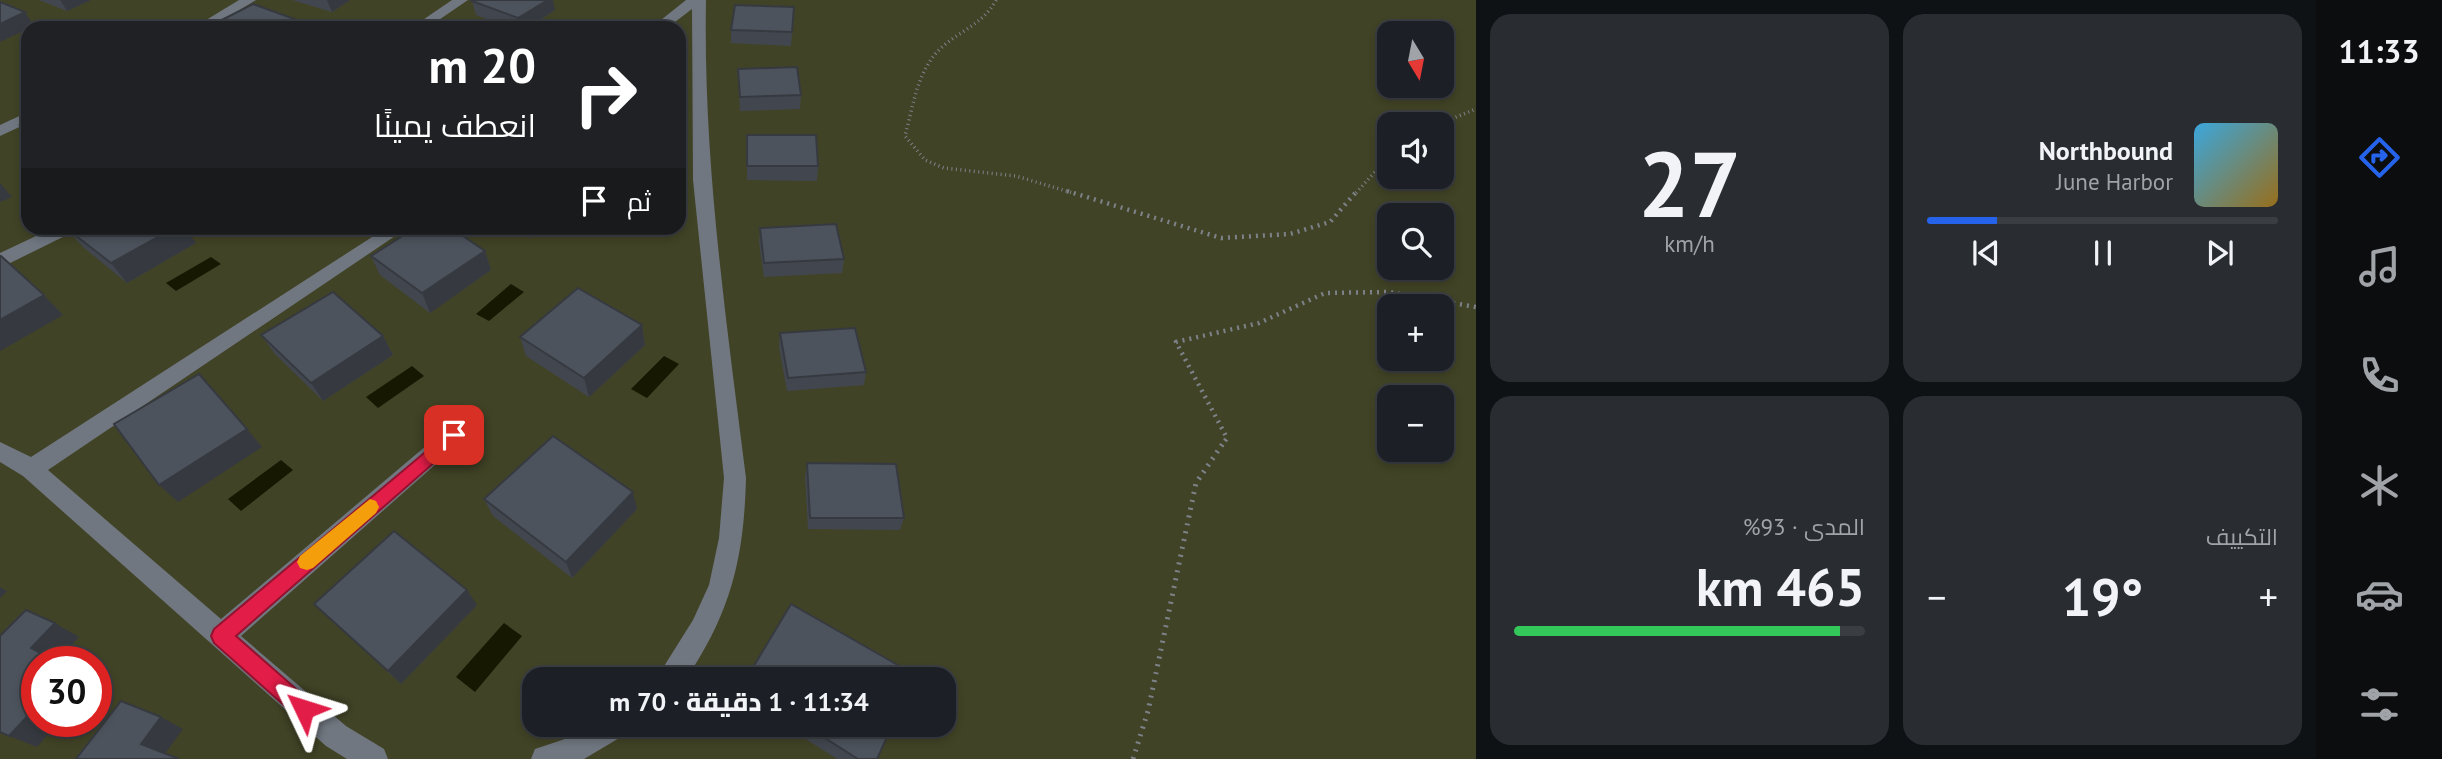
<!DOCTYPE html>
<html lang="ar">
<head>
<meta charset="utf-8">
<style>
	:root { --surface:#1c2026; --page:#292d32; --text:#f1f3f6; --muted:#a0a3a7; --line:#3a3e43; --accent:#2563eb }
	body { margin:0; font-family:"PT Sans",Cairo,sans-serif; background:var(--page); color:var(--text); direction:rtl; height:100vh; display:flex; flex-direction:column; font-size:26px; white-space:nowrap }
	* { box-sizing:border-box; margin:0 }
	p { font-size:23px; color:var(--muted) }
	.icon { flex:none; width:38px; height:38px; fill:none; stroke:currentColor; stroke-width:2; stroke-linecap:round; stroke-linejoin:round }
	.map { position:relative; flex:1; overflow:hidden; direction:ltr }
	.drawer { display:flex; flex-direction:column; gap:14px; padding:14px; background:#0f1215; width:840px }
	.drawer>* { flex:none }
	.hud { position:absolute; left:21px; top:21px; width:665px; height:214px; border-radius:21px; box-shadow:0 4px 10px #0003,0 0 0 2px var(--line); direction:rtl; background:#202124; color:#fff; overflow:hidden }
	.needle { width:46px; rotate:170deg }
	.tools { position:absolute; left:1377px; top:21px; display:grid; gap:14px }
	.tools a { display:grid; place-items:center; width:77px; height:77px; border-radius:14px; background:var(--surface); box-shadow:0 4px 10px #0003,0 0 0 2px var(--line); font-size:35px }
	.speed { position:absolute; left:21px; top:646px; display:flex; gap:14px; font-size:35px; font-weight:700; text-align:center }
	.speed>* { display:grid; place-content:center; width:91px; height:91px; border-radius:50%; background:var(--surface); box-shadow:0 4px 10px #0003,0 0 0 2px var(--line); line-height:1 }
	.speed .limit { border:10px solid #d22; background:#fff; color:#111 }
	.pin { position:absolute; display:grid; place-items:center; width:60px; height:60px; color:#fff; margin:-30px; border-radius:14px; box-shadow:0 4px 10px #0006 }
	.me { position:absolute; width:77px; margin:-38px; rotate:311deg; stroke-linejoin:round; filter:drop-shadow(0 0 5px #0008) }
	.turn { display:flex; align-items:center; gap:24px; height:147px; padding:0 35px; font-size:32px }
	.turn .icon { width:91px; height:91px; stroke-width:2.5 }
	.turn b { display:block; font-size:49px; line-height:60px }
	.then { display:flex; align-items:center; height:66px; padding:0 35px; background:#0003; gap:14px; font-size:26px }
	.big { font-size:52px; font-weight:800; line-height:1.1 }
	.drawer .widget { flex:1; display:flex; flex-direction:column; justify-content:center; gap:10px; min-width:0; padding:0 24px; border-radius:21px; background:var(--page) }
	.drawer .dial { align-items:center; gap:0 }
	.dial b { font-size:91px; line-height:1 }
	.song { display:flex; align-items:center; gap:21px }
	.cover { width:84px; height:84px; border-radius:10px; background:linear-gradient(135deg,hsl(200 70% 55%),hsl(40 70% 35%)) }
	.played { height:7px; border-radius:4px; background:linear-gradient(90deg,var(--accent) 20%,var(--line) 20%) }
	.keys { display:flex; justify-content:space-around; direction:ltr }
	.heat { display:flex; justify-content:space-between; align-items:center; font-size:38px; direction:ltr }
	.charge { height:10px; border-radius:5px; background:linear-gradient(90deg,#34c759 93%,var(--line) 0) }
	.drawer .tiles { flex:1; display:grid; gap:14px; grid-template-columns:repeat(2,1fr) }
	.trip { position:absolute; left:522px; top:667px; width:434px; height:70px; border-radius:21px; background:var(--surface); box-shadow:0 4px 10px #0003,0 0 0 2px var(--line); font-weight:800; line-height:70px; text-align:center; direction:rtl }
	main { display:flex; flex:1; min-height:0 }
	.tabs { display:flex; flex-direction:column; width:126px; justify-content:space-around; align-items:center; background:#0b0d0f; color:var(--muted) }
	.tabs .icon { width:49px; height:49px }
	.tabs .current { color:var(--accent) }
	.tabs b { font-size:32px; color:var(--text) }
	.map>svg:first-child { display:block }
	.green { fill:#414326; fill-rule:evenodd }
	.water { fill:#171802 }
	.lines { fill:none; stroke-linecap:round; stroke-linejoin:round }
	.path-far2 { stroke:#7d8188; stroke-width:3.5; stroke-dasharray:1 3.5; stroke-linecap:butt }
	.path-far1 { stroke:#7d8188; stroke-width:4.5; stroke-dasharray:2 5; stroke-linecap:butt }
	.path { stroke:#7d8188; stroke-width:5; stroke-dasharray:2 6; stroke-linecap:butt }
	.street { fill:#707780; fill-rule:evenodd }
	.wall { fill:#42474f }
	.shaded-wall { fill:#363a40 }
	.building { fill:#4d535c; stroke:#363a40; stroke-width:2 }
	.route { fill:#e11d48; stroke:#92132f; stroke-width:2 }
	.slow { fill:#f59e0b }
</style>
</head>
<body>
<main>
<nav class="tabs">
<b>11:33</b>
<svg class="icon current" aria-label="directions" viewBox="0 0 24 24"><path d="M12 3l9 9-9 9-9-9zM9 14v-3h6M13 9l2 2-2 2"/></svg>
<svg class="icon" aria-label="music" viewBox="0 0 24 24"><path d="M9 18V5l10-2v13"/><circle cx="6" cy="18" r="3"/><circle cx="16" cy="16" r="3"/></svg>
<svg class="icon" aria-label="phone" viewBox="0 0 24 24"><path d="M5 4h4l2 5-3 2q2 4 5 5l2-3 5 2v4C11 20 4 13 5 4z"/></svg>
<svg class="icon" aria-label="climate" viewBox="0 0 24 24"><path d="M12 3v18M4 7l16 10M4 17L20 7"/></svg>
<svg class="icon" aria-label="car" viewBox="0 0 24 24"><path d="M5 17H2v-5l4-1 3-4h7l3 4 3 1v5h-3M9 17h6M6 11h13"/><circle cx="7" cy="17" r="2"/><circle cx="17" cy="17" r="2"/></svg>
<svg class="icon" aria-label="filters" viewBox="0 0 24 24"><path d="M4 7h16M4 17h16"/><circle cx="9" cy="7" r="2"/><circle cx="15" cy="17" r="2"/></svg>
</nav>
<section class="drawer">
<div class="tiles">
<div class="widget">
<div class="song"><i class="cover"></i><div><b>Northbound</b><p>June Harbor</p></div></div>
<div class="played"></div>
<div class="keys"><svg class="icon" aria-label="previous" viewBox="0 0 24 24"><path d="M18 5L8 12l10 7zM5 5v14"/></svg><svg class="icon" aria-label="pause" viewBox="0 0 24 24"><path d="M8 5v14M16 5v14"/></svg><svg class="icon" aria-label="next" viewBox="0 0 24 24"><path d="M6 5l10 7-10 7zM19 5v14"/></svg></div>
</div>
<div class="widget dial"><b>27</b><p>km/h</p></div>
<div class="widget"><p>التكييف</p>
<div class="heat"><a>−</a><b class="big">19°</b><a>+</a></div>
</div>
<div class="widget"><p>المدى · 93%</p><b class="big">465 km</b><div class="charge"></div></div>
</div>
</section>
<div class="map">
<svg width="1476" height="759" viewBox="0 0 1476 759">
	<rect width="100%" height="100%" fill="#252a32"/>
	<path class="green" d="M0 0H1476V759H0ZM28 28H679V228H28ZM1390 33H1442V86H1390ZM1390 124H1442V177H1390ZM1390 215H1442V268H1390ZM1390 306H1442V359H1390ZM1390 397H1442V450H1390ZM37 662H96V721H37ZM534 679H943V724H534Z"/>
	<path class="water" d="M211 257 221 264 176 291 166 283Z
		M511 284 524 292 489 321 476 314Z
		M664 356 679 364 647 398 631 389Z
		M412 366 424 376 378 408 366 397Z
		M281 460 293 470 241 511 228 499Z
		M504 623 522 636 475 692 456 677Z"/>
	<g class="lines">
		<path class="path-far2" d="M996 0C983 25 958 31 939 50 917 72 913 107 905 136L925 160 944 168 1016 176 1073 193
			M1439 124 1476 109
			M1356 193 1390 155"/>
		<path class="path-far1" d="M1067 191 1221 238 1290 234 1330 222 1357 191
			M1225 441 1227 438 1176 342 1259 323 1325 293 1389 292 1476 307"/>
		<path class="path" d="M1133 759 1148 711 1196 483 1226 439"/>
		<path class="street" d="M239 0H256L210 28H193Z
			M452 0H468L427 28H411Z
			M686 0H706C703 161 726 319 746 478 744 558 731 612 686 679H656L693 620 709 585 719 538 724 478 693 180 692 9 667 28H651Z
			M28 112V123L0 136V125Z
			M53 228H76L73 232 0 268V253Z
			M386 228H407L48 470 221 619 446 429 454 426 462 429 465 435 462 441 241 636 346 726 384 749 388 759H347L326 746 23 476 0 462V442L31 457Z
			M589 724H630L626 734 584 759H531L535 749 565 739Z"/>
	</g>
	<path class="wall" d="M39 0H91L67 11Z
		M292 0H350L332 12Z
		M472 1 555 10 528 28H510L476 15Z
		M794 7 791 46 731 43V30Z
		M738 69 801 95 800 109 740 111Z
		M747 135 818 166 817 181 747 180Z
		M66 228 196 243 127 283 83 247Z
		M511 228H542L529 238Z
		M760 228 844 259 842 273 764 277 759 242Z
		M485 251 491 270 430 313 380 275 371 256Z
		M642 325 645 345 589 397 526 356 520 337Z
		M780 333 866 372 864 385 787 391 779 347Z
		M261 335 383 336 393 355 323 401 275 354Z
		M807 463 904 518 900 530 808 529 805 476Z
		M484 499 637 509 572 578 493 516Z
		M314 604 477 605 401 684Z
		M782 724H893L877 759H837Z"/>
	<path class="shaded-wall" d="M60 0H91L67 11Z
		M327 0H350L332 12Z
		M548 0H553L555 10 528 28H520L518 18Z
		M25 12 34 26 0 42V24Z
		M297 20 300 28H282Z
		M0 183 12 197 0 202Z
		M174 228H185L196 243 127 283 111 263Z
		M526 228H542L529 238Z
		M485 251 491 270 430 313 422 293Z
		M44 295 63 315 0 351V320Z
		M642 325 645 345 589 397 584 378Z
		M383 336 393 355 323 401 311 383Z
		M247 429 262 447 178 502 159 485Z
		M633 492 637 509 572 578 566 562Z
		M0 587 7 591 0 598Z
		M467 590 477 605 401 684 388 671Z
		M55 623 79 637 57 662 31 648Z
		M37 706V721H60L37 747 9 736Z
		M161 717 183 729 164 755 141 744Z"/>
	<path class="building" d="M474 0H548L518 18 472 1Z
		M0 2 25 12 0 24Z
		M253 4 297 20 282 28 208 27Z
		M735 5 794 7 792 32 731 30Z
		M797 67 801 95 740 97 738 69Z
		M28 122V132L20 125Z
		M747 135H816L818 166H747Z
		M836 224 844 259 764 263 760 228Z
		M66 228H174L111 263Z
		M415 228H451L485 251 422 293 371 256Z
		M1 256 44 295 0 320V257Z
		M578 288 642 325 584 378 520 337Z
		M333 292 383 336 311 383 261 335Z
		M855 328 866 372 788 378 780 333Z
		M199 374 247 429 159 485 114 424Z
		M553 436 633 492 566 562 484 499Z
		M807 463 896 464 904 518H810Z
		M394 531 467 590 388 671 314 604Z
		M791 604 917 676 915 679H746Z
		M26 610 55 623 31 648 58 662H37V706L9 736 0 732V636Z
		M121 701 161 717 141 744 179 759H76Z
		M803 724H893L877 759H858Z"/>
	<path class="route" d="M454 428 462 435 460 440 236 636 311 702 314 709 311 716 304 719 296 716 214 643 211 636 214 629Z"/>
	<path class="slow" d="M370 499 376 501 379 507 376 513 313 568 307 570 300 568 297 562 300 556Z"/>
</svg>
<div class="tools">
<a><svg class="needle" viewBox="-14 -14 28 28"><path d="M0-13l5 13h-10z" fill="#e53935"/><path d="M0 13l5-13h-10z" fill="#a0a3a7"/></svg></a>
<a><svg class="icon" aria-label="sound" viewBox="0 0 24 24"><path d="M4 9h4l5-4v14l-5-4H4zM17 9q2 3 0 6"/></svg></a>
<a><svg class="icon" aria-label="search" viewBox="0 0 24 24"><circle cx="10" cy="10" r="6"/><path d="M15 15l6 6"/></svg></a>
<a>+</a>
<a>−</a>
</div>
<div class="speed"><div class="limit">30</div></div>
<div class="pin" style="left:454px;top:435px;background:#d93025"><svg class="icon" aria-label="arrive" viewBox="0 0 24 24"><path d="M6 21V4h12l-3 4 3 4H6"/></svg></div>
<svg class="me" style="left:304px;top:709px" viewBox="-20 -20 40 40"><path d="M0-17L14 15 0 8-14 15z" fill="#e11d48" stroke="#fff" stroke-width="4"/></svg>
<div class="trip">11:34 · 1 دقيقة · 70 m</div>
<div class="hud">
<div class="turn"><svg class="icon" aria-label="right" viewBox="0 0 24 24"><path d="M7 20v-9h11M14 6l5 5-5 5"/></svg><div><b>20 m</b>انعطف يمينًا</div></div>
<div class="then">ثم<svg class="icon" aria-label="arrive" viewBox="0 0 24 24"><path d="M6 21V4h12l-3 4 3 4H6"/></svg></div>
</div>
</div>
</main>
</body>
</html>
